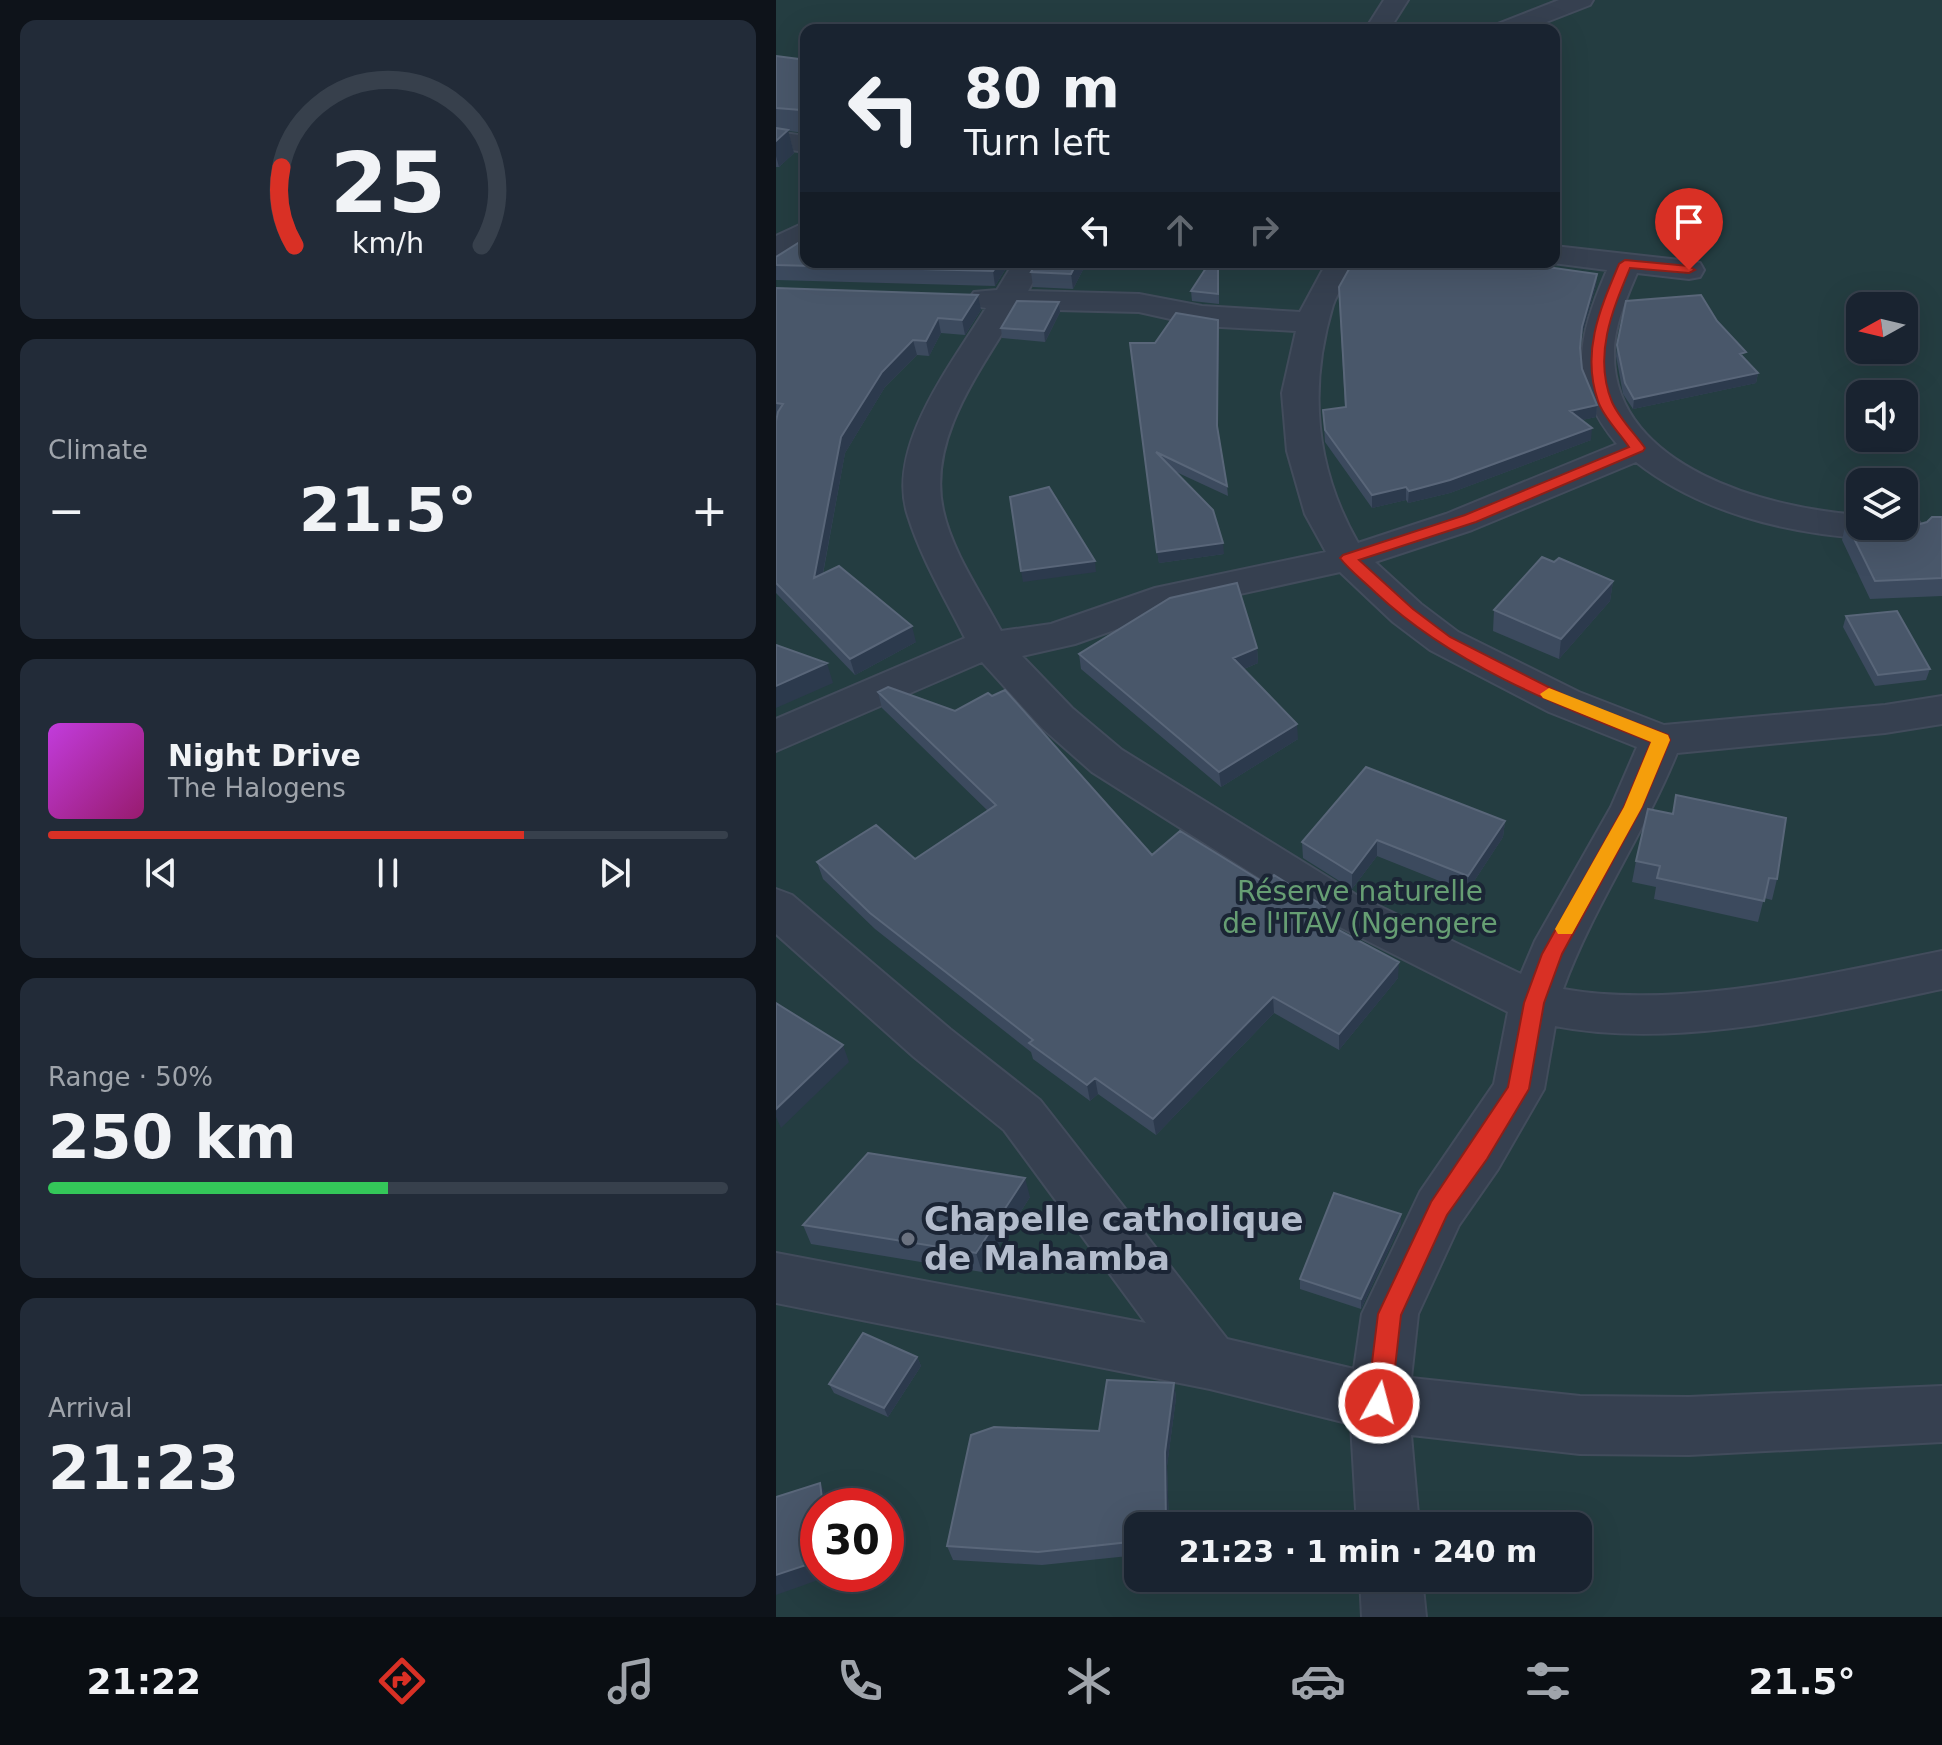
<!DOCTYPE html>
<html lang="en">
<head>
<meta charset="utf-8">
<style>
	:root { --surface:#192330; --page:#222b38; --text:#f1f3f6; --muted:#9fa4ab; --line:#37404c; --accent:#d93025 }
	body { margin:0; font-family:"DejaVu Sans",sans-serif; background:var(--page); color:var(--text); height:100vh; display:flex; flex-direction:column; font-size:30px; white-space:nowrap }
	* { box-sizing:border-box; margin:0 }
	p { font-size:26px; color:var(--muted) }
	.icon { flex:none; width:44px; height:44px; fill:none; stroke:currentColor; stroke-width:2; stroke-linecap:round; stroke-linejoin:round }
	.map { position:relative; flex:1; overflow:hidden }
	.details { display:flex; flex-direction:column; gap:20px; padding:20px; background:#0e131a; width:776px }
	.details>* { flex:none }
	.guide { position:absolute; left:24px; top:24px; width:760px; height:244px; border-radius:16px; box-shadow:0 8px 32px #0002,0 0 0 2px var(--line); background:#192330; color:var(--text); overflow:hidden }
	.needle { width:52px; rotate:262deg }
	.fabs { position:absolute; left:1070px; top:292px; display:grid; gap:16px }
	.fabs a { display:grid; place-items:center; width:72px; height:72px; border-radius:16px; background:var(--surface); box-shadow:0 8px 32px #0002,0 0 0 2px var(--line); font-size:40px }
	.speed { position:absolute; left:24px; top:1488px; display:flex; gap:16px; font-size:40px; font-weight:700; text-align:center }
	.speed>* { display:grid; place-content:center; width:104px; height:104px; border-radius:50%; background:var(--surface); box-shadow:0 8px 32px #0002,0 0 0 2px var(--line); line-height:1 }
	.speed .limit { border:12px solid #d22; background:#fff; color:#111 }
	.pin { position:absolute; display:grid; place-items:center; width:68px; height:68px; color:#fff; margin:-82px -34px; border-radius:50% 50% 50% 0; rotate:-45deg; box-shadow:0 0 8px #0007 }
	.pin .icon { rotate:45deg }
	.me { position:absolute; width:88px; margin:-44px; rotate:7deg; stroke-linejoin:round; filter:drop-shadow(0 0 6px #0008) }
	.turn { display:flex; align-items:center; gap:28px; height:168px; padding:0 32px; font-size:36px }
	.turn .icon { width:104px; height:104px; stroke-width:2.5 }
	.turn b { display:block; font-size:56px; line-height:68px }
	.lanes { display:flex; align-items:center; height:76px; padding:0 32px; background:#0003; justify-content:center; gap:40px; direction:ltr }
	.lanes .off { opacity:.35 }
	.big { font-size:60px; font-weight:700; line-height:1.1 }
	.details .tile { flex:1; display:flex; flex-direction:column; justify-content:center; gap:12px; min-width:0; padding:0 28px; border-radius:16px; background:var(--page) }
	.details .dial { align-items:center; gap:0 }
	.dial svg { height:208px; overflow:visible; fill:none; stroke:var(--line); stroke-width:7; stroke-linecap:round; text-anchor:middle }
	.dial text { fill:var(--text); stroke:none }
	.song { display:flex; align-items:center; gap:24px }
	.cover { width:96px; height:96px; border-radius:12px; background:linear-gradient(135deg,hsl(290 70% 55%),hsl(320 70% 35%)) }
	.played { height:8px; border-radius:4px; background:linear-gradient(90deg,var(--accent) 70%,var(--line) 70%) }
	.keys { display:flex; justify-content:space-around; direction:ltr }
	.heat { display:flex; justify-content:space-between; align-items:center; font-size:44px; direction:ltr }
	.charge { height:12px; border-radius:6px; background:linear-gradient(90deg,#34c759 50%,var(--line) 0) }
	.trip { position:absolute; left:348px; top:1512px; width:468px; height:80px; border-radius:16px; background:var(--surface); box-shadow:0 8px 32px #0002,0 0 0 2px var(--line); font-weight:700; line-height:80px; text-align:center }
	.dock { display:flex; height:128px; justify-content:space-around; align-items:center; background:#0a0e13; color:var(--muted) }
	.dock .icon { width:56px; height:56px }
	.dock .selected { color:var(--accent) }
	.dock b { font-size:36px; color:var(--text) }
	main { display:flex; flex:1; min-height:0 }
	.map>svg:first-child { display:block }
	.green { fill:#243d41; fill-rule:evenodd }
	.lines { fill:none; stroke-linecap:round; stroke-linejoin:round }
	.street-casing { stroke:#424c5c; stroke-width:4 }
	.street { fill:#364050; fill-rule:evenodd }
	.wall { fill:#3c4a5e }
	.shaded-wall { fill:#2c3a4d }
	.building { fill:#49576a; stroke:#596679; stroke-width:2 }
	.route { fill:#d93025; stroke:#8d1f18; stroke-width:2 }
	.slow { fill:#f59e0b }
	.worship-dot { fill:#6b7280; stroke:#1b2535; stroke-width:3 }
	.labels { text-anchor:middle; stroke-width:8; stroke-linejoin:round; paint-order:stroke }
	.park-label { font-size:28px; fill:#669e73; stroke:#1b2535 }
	.near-poi-label { font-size:34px; font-weight:bold; fill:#b2bbcb; stroke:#1b2535; text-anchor:start }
</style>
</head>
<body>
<main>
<section class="details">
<div class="tile dial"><svg viewBox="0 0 100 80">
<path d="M14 69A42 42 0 1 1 86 69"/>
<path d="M14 69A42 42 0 0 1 9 39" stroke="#d93025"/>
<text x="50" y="56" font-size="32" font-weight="700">25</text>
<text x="50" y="72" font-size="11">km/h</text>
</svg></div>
<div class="tile"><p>Climate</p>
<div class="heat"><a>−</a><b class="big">21.5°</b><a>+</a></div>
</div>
<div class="tile">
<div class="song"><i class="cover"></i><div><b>Night Drive</b><p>The Halogens</p></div></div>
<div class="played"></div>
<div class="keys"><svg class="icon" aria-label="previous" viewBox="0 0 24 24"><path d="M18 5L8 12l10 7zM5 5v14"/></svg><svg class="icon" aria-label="pause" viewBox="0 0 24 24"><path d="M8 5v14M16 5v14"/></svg><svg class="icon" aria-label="next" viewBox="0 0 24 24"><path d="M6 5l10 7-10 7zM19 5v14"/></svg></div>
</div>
<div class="tile"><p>Range · 50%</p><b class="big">250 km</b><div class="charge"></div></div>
<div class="tile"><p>Arrival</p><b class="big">21:23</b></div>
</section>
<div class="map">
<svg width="1166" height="1617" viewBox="0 0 1166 1617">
	<rect width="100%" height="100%" fill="#212f40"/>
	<path class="green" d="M0 0H1166V1617H0ZM30 30H778V262H30ZM1084 306H1128V350H1084ZM1084 394H1128V438H1084ZM1084 482H1128V526H1084ZM42 1506H110V1574H42ZM362 1526H802V1578H362Z"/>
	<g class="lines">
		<defs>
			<path id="street" d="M608 0H632L613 30H589Z
				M783 0H817L814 5 750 30H716L719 25Z
				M0 132 30 136V152L0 148Z
				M30 222V244L0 258V236Z
				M778 246 913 261 924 263 928 270 924 277 913 279 861 273C850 299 837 328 838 356 839 468 994 509 1084 515V526H1128V518L1142 521 1148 529 1142 537C1124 542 1105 539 1087 538 1008 533 922 511 860 462L696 530 599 562 645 604 682 632 803 692 888 725 1109 705 1166 696V724L1109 733 901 753C868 834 817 907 787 989 901 1010 1053 974 1166 951V989C1046 1014 901 1050 779 1026L768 1089 722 1169 683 1225 642 1314 635 1378 804 1396 913 1397 1166 1386V1442L913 1455 804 1454 635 1435 643 1526H581L575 1424 434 1389 0 1303V1253L370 1323 228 1130 138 1057 0 934V889L16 895 174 1029 264 1100 451 1339 578 1369 586 1314 644 1192 718 1084 732 1012 550 920 316 772 266 728 206 662 0 751V719L189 638C169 598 145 558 132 516 109 447 176 364 210 308L198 306 193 299 198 292 221 290 238 262H268L252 291 363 294 426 306 524 312 551 262H581C574 276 562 290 557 305 532 388 539 468 582 543L670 514 841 444C790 383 802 338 831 270L769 262H778ZM241 309 363 312 426 326 520 331 506 393 511 451 529 514 550 552 379 588 275 624 225 631C205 593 176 552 167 510 151 437 206 369 241 309ZM564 572 617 622 654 650 773 712 861 747 835 807 759 941 745 974 582 896 346 750 296 708 246 656 299 644 400 608Z
				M584 1578H646L650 1617H586Z"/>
		</defs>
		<use href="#street" class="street-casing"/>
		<use href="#street" class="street"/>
	</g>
	<path class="wall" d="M0 56 30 60V133L12 131 18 153 3 167H0Z
		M0 257 30 262H234L219 286 0 280Z
		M311 262 297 289 257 287 255 272Z
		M443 262V304L416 301 415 291Z
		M821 274 820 285 805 338 804 348 806 369 821 405 820 417 806 420 815 440 674 493 632 503 630 500 596 508 549 442 547 410 569 407 563 299Z
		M0 288 205 310 189 335 165 333 153 356 141 355 109 387 69 453 47 574 140 642 79 675 0 593Z
		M283 302 284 312 269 342 226 338 225 328Z
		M941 321 969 359 982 373 980 383 857 409 847 394 840 356 841 345Z
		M443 330 441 431 451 486 452 496 398 471 448 554 383 563 354 343H379Z
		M1166 517V596L1094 599 1066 540 1070 522 1137 526 1151 522Z
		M837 581 834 601 783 659 717 631 718 610Z
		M1070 616 1154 669 1150 680 1099 686 1067 627Z
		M481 648 482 663 468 669 522 739 445 787 305 669 303 654Z
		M102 692 376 855 490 884 549 907 550 923 622 978 563 1050 498 1013 380 1135 322 1094 314 1101 257 1059 255 1052 99 929 47 879 41 862 139 859 212 811 106 708Z
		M729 821 727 837 691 892 601 856 576 889 527 858 526 842Z
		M860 861 1001 879 996 900 988 898 982 922 878 899 880 887 856 882Z
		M254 1197 206 1272 35 1244 27 1225Z
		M625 1224 585 1309 524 1289V1279Z
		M141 1357 145 1366 112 1417 58 1393 53 1384Z
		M398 1383 400 1398 391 1466 393 1526H362V1555L266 1565 177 1560 171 1546 323 1431Z"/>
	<path class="shaded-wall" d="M12 130 18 153 3 167 0 156V141Z
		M223 262H234L219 286 217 271Z
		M301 262H311L297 289 295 274Z
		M821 274 820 285 805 338 806 327Z
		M202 295 205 310 189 335 186 320Z
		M283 302 284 312 269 342 268 331Z
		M162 318 165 333 153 356 150 341Z
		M442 320 443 330 441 437V426Z
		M137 340 141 355 109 387 69 453 43 594 38 578 65 437 106 372Z
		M982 373 980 383 857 409 858 399Z
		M821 405 820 417 793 423 794 411Z
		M816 428 815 440 674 493 632 503 633 491Z
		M630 487V500L596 508V495Z
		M447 543 448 554 383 563 381 552Z
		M319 561 320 572 247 582 245 571Z
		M837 581 834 601 783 659 785 639Z
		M136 626 140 642 79 675 74 659Z
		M481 648 482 663 458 673 457 658Z
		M51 663 57 683 0 708V686Z
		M521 724 522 739 445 787 443 772Z
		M729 821 727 837 691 892 692 876Z
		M601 840V856L576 889V873Z
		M549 907 550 923 540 918Z
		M623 962 622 978 563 1050V1034Z
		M497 997 498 1013 380 1135 377 1119Z
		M67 1045 73 1062 5 1128 0 1117V1109Z
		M319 1078 322 1094 314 1101 311 1085Z
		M249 1178 254 1197 206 1272 200 1253Z
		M625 1214V1224L585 1309V1299Z
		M141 1357 145 1366 112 1417 108 1408Z
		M398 1383 400 1398 391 1466 393 1526H390L389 1452Z
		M44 1483 53 1500 54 1506H47Z
		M42 1561V1574H59L0 1595V1575Z"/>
	<path class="building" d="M0 56 30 60V114L28 116 25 110 0 108Z
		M0 128 12 130 0 141Z
		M30 238V262H223L217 271 0 265V257Z
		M261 262H301L295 274 255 272Z
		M434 262H442V294L415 291Z
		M577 262H735L821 274 806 327 804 348 806 369 821 405 794 411 816 428 674 480 633 491 630 487 596 495 549 430 547 410 570 407 563 287Z
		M0 288 202 295 186 320 162 318 150 341 137 340 106 372 65 437 38 578 63 566 136 626 74 659 0 583V421L2 412 7 404 0 403Z
		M925 295 941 321 970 352 964 354 982 373 858 399 849 383 841 345 850 301Z
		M241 301 283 302 268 331 225 328Z
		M400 313 442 320 441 426 451 486 380 452 437 510 447 543 381 552 354 343H379Z
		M273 487 319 561 245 571 234 497Z
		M1156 517H1166V578L1099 581 1070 522 1084 523V526H1137L1151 522Z
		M766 557 778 562 783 558 837 581 785 639 718 610Z
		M461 583 481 648 457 658 521 724 443 772 303 654 394 598Z
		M1121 611 1154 669 1102 675 1070 616Z
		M0 645 51 663 0 686Z
		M112 687 179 711 212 693 216 696 229 690 376 855 404 831 490 884 498 875 549 907 540 918 623 962 563 1034 497 997 377 1119 319 1078 311 1085 253 1043 257 1040 94 913 41 862 100 825 139 859 220 805 102 692Z
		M590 767 729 821 692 876 601 840 576 873 526 842Z
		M900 795 1010 818 1001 879 993 878 988 901 881 878 884 866 860 861 872 809 897 814Z
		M0 1003 67 1045 0 1109Z
		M92 1153 249 1178 200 1253 27 1225Z
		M558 1193 625 1214 585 1299 524 1279Z
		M87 1333 141 1357 108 1408 53 1384Z
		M331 1380 398 1383 389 1452 390 1526H362V1541L262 1552 171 1546 195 1435 218 1427 323 1431Z
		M44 1483 47 1506H42V1561L0 1575V1497Z"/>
	<path class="route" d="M849 260 913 266 919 270 913 273 854 268C836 311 817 356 836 402 843 418 859 434 869 448L867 451 700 522 583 560 637 609 674 637 794 698 892 735 894 740 866 807 786 954 768 1003 753 1089 711 1159 671 1215 625 1315 615 1403 612 1411 603 1414 595 1411 591 1403 602 1314 655 1202 732 1087 748 1003 766 954 848 807 875 742C778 704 677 665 600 593 588 581 574 571 564 558L567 555 689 515 853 447C844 433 827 417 822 401 805 352 824 309 843 264Z"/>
	<path class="slow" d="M773 688 892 735 894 740 866 807 796 934H782L779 929 848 807 875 742 767 698 764 694Z"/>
	<circle class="worship-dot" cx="132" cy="1239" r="8"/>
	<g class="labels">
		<g class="park-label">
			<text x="584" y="901">Réserve naturelle<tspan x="584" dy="32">de l'ITAV (Ngengere</tspan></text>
		</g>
		<g class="near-poi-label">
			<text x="148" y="1231">Chapelle catholique<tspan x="148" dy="39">de Mahamba</tspan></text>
		</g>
	</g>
</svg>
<div class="fabs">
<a><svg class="needle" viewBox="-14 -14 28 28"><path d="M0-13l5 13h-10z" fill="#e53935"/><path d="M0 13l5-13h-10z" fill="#9fa4ab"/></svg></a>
<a><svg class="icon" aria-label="sound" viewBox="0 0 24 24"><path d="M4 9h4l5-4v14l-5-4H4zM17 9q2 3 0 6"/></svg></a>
<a><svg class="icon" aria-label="layers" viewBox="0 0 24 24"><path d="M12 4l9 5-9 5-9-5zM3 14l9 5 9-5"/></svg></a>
</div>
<div class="speed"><div class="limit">30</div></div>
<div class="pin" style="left:913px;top:270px;background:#d93025"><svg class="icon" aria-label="arrive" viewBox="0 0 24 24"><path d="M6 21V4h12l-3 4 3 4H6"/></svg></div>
<svg class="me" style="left:603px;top:1403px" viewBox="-20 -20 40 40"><circle r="17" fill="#d93025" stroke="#fff" stroke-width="3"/><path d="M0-11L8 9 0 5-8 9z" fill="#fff"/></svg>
<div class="trip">21:23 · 1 min · 240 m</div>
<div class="guide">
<div class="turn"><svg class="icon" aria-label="left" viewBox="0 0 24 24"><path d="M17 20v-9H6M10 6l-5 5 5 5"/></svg><div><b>80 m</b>Turn left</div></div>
<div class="lanes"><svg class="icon" aria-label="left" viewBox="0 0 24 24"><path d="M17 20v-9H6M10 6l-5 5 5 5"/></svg><svg class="icon off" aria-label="ahead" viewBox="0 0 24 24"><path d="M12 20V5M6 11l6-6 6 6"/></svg><svg class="icon off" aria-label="right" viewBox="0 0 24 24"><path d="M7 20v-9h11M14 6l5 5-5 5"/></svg></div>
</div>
</div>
</main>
<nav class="dock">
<b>21:22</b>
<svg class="icon selected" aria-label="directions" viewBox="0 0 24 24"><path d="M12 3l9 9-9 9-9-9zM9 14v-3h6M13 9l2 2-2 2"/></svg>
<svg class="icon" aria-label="music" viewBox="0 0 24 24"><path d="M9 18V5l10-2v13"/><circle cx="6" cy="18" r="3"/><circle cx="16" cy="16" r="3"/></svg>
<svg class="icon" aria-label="phone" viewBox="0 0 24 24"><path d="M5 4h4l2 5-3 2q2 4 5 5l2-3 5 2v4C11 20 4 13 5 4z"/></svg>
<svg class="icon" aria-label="climate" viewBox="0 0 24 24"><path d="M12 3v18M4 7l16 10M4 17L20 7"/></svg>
<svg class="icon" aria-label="car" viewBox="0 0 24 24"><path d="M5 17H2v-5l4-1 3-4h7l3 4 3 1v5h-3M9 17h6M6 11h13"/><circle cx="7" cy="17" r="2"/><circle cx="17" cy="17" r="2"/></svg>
<svg class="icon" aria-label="filters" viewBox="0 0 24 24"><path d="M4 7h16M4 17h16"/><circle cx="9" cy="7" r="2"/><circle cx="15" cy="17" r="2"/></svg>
<b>21.5°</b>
</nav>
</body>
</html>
